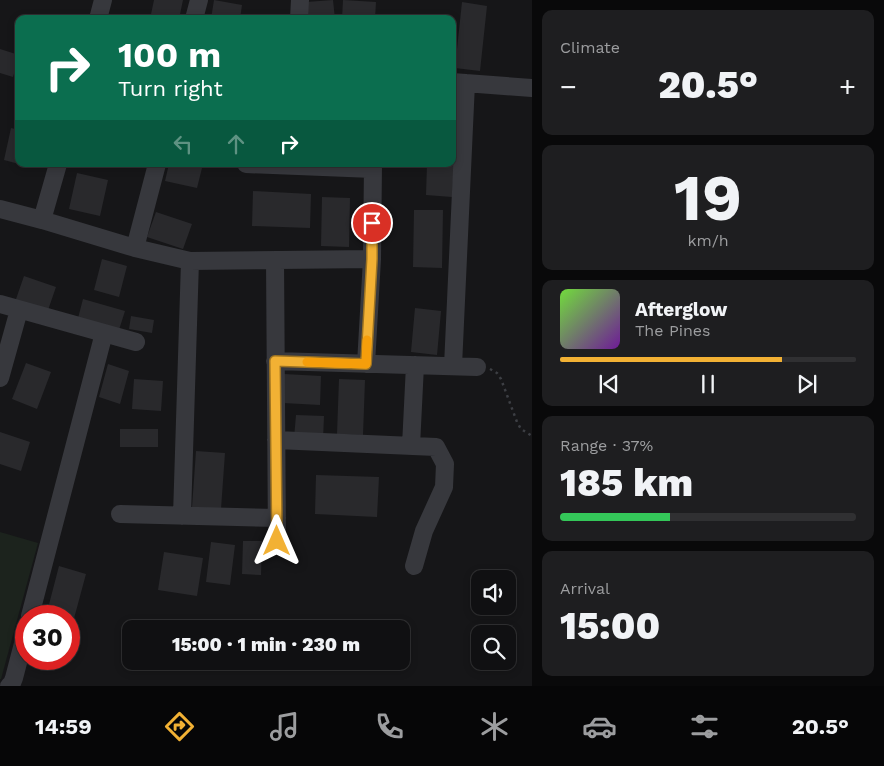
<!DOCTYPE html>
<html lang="en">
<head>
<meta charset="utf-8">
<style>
	:root { --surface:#101012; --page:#1e1e20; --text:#f1f3f6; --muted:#9c9d9f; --line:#303032; --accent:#f2b134 }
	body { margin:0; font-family:"Work Sans",sans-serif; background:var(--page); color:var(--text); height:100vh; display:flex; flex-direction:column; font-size:19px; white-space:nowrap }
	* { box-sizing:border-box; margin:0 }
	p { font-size:16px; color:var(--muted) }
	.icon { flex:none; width:28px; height:28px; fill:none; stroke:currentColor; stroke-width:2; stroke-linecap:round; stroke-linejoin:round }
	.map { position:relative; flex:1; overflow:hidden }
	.sheet { display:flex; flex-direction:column; gap:10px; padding:10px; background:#09090a; width:352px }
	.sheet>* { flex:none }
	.hud { position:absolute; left:15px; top:15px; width:441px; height:152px; border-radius:10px; box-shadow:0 2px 8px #0003,0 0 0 1px var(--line); background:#0b6e4f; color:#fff; overflow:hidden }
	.fabs { position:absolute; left:471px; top:570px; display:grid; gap:10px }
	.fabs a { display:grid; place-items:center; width:45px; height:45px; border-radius:10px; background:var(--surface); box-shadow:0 2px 8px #0003,0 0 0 1px var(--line); font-size:25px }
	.speed { position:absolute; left:15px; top:605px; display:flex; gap:10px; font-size:25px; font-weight:700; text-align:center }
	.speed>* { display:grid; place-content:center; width:65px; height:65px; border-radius:50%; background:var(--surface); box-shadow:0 2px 8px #0003,0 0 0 1px var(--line); line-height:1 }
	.speed .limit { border:8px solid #d22; background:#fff; color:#111 }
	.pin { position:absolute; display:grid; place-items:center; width:42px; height:42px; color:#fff; margin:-21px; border:2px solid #fff; border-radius:50%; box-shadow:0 1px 5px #0007 }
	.me { position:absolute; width:55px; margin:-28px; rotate:0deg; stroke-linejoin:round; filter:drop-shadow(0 0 4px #0008) }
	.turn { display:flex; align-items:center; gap:18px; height:105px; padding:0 20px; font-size:22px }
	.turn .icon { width:65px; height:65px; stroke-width:2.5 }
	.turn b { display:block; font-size:35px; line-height:42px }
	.lanes { display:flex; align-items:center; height:48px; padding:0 20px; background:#0003; justify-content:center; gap:25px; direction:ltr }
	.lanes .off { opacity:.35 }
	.big { font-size:38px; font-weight:800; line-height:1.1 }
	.sheet .card { flex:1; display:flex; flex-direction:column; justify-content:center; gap:8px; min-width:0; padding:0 18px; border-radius:10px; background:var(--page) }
	.sheet .dial { align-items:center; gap:0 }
	.dial b { font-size:65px; line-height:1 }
	.song { display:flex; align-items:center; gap:15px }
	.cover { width:60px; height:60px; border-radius:8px; background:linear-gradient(135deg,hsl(100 70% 55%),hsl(280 70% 35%)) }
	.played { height:5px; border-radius:2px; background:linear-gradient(90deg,var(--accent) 75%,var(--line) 75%) }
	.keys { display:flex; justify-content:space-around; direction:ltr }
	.heat { display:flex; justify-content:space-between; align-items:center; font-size:28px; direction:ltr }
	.charge { height:8px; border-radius:4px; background:linear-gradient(90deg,#34c759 37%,var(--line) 0) }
	.trip { position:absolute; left:122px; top:620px; width:288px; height:50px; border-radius:10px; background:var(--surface); box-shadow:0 2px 8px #0003,0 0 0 1px var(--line); font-weight:800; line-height:50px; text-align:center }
	.tab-bar { display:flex; height:80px; justify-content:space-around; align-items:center; background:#060607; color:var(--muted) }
	.tab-bar .icon { width:35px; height:35px }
	.tab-bar .current { color:var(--accent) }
	.tab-bar b { font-size:22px; color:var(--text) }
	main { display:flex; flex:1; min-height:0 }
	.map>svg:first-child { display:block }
	.green { fill:#1c231d }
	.building { fill:#29292c }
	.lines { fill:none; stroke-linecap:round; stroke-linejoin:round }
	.path { stroke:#3d3f44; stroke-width:2.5; stroke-dasharray:2.5 4; stroke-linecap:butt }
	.minor { stroke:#37383d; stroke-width:18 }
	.route-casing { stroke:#9d7322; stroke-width:12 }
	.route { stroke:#f2b134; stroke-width:9 }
	.slow { stroke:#f59e0b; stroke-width:9 }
</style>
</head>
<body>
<main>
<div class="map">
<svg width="532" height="686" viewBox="0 0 532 686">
	<rect width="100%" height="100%" fill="#161618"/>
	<path class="green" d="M0 532 38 543 1 679H0Z"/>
	<path class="building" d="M154 0H183L179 19H150Z
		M214 0 242 5 240 19H211Z
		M333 0 335 19H307L306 2Z
		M343 0 376 2 375 19H342Z
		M462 2 487 6 480 71 455 68Z
		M0 49 19 55 13 77 0 73Z
		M11 128 19 130V164L4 160Z
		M169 164H203L197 188 165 181Z
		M427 164H454L452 197 426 195Z
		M77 173 108 180 100 216 69 209Z
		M253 191 311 194 310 228 252 226Z
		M322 197 350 198 349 247 321 246Z
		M414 210H443L442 268 413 267Z
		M156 212 192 224 183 249 147 237Z
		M102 259 127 266 119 297 94 290Z
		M24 276 56 287 47 313 15 302Z
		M83 299 125 311 118 333 77 322Z
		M415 308 441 311 437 355 411 352Z
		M131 316 154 320 152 333 129 329Z
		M26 363 51 372 37 409 12 399Z
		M108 364 129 371 120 404 99 397Z
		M284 374 321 376 320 405 283 403Z
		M134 379 163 381 161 411 132 409Z
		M339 379 365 380 363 435 337 434Z
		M296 415 324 416 323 440 294 438Z
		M120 429H158V447H120Z
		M0 432 30 442 21 471 0 464Z
		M196 451 225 453 221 509 192 507Z
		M316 475 379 477 377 517 315 514Z
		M243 541H262L261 575 242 574Z
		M211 542 235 545 230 585 206 582Z
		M164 552 203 558 197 596 158 590Z
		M59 566 86 574 69 637V616H46Z"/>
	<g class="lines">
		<path class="path" d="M490 369 497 373 501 379 517 422 521 429 532 436"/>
		<path class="minor" d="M98 19 103 0
			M194 19 199 0
			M299 19 300 0
			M452 82 532 88
			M246 164 373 169
			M0 209 42 220 135 248 190 261 372 259
			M42 220 58 164
			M135 248 157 164
			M275 260 277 541
			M0 304 136 342
			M275 361 477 367
			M366 364 372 259 373 164
			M453 366 466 83
			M0 378 19 310
			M276 440 436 447 445 464 444 487 424 531 414 566
			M411 446 415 365
			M120 514 277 518
			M182 516 190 261
			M30 616 104 333
			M9 686 12 683 14 678 26 632"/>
	</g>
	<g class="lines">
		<defs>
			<path id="route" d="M277 541 275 361 366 364 372 259V223"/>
		</defs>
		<use href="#route" class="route-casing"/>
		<use href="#route" class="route"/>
		<path class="slow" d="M307 362 366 364 367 340"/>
	</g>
</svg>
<div class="fabs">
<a><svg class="icon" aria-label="sound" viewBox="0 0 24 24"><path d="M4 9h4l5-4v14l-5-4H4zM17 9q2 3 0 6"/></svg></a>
<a><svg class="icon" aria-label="search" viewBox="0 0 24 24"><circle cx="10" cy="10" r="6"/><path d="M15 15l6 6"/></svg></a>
</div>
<div class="speed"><div class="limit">30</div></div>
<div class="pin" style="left:372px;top:223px;background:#d93025"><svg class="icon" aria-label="arrive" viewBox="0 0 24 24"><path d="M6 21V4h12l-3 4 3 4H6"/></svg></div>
<svg class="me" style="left:277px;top:541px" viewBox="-20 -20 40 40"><path d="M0-17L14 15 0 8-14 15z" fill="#f2b134" stroke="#fff" stroke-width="4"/></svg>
<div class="trip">15:00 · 1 min · 230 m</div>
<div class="hud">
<div class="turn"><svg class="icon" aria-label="right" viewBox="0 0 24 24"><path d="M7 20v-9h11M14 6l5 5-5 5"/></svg><div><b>100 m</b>Turn right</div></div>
<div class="lanes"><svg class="icon off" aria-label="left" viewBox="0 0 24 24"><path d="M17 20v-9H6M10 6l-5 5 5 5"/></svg><svg class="icon off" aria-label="ahead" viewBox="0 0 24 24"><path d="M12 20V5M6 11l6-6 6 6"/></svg><svg class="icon" aria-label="right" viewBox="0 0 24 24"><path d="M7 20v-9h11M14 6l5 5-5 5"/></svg></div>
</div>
</div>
<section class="sheet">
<div class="card"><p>Climate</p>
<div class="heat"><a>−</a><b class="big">20.5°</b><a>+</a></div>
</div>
<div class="card dial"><b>19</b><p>km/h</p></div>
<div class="card">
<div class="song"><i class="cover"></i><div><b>Afterglow</b><p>The Pines</p></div></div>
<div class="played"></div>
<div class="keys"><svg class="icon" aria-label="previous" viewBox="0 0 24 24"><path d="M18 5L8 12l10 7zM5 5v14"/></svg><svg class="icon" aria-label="pause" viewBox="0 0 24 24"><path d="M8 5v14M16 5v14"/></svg><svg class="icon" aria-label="next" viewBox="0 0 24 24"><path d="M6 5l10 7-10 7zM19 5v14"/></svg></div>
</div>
<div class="card"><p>Range · 37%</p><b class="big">185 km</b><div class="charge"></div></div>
<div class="card"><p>Arrival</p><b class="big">15:00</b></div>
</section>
</main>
<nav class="tab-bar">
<b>14:59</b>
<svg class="icon current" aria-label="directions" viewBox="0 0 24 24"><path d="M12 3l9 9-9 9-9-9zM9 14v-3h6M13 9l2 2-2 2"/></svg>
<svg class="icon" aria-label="music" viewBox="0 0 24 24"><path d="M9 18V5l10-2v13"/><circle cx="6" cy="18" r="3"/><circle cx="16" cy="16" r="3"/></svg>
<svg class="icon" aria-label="phone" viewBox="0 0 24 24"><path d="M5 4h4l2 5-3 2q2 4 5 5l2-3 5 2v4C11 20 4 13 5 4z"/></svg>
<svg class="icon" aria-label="climate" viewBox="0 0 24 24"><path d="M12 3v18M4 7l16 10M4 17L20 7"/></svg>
<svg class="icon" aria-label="car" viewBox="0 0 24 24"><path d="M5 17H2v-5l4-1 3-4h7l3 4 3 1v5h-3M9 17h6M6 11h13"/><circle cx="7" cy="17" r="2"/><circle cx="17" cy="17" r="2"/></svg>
<svg class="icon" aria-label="filters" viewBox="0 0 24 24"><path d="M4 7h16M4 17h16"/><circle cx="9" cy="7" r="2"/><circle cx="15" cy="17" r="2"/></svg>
<b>20.5°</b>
</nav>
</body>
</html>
